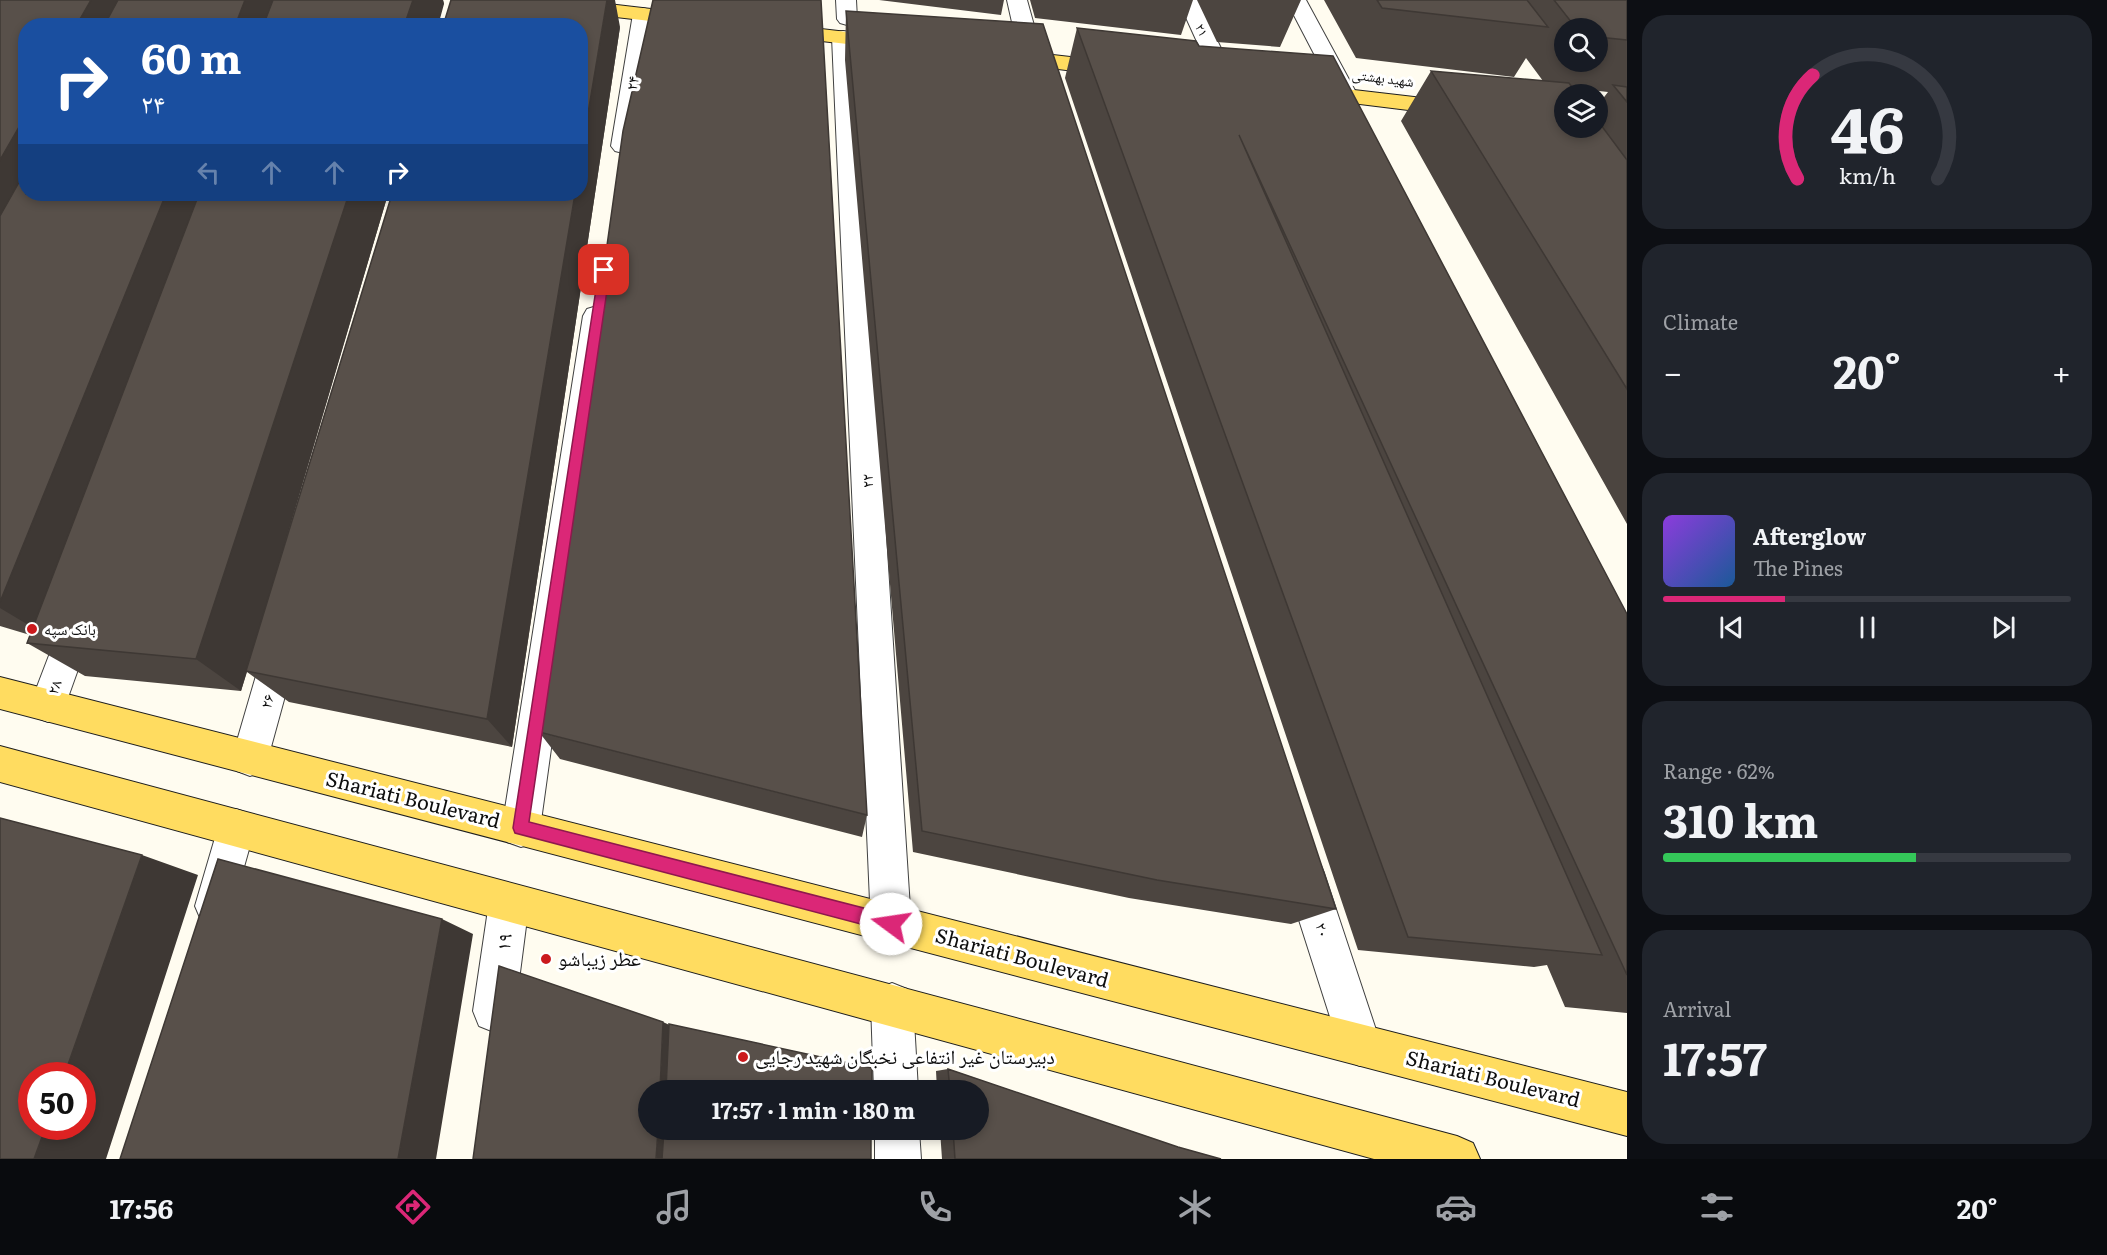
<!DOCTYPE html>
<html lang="en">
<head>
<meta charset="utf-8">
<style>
	:root { --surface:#171b24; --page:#20242c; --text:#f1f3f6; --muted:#9ea1a6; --line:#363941; --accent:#db2777 }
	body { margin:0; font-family:Literata,"Noto Naskh Arabic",serif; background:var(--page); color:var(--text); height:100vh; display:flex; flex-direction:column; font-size:22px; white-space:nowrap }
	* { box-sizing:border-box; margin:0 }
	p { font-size:20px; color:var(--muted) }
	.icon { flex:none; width:33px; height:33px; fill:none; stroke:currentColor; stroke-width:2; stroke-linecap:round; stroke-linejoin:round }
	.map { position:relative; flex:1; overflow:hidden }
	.sheet { display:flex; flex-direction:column; gap:15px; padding:15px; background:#0d0f14; width:480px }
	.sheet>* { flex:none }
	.guide { position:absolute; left:18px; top:18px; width:570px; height:183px; border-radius:24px; box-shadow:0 3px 9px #0003; background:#1a4fa0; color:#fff; overflow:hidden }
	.tools { position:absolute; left:1554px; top:18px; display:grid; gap:12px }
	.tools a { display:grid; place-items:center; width:54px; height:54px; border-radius:50%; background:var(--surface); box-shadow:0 3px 9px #0003; font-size:30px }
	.speed { position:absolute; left:18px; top:1062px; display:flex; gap:12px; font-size:30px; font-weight:700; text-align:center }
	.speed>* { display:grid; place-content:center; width:78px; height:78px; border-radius:50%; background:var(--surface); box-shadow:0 3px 9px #0003; line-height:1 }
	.speed .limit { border:9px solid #d22; background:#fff; color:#111 }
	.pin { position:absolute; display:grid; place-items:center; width:51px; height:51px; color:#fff; margin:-26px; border-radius:12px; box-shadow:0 3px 9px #0006 }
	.me { position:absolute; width:66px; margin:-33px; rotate:284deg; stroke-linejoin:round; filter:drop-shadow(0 0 4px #0008) }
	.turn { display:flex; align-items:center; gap:21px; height:126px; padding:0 24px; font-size:27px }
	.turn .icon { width:78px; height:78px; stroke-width:2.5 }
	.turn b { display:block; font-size:42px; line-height:51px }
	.lanes { display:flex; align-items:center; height:57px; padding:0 24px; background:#0003; justify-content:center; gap:30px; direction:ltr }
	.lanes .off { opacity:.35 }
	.big { font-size:45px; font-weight:700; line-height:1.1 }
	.sheet .card { flex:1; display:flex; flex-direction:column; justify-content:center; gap:9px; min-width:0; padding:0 21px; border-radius:24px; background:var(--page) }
	.sheet .dial { align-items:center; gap:0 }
	.dial svg { height:156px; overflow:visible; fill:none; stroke:var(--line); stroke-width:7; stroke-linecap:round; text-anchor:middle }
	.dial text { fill:var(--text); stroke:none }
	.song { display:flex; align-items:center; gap:18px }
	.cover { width:72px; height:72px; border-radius:9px; background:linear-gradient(135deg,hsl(270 70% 55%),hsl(210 70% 35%)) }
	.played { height:6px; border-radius:3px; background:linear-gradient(90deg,var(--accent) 30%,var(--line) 30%) }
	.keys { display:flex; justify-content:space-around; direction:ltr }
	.heat { display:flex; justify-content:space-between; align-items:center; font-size:33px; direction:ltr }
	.charge { height:9px; border-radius:4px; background:linear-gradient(90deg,#34c759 62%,var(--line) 0) }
	.trip { position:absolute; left:638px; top:1080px; width:351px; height:60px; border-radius:30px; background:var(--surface); box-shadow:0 3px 9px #0003; font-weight:700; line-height:60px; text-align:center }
	.tab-bar { display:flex; height:96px; justify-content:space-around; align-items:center; background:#090b0e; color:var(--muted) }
	.tab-bar .icon { width:42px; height:42px }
	.tab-bar .on { color:var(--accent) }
	.tab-bar b { font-size:27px; color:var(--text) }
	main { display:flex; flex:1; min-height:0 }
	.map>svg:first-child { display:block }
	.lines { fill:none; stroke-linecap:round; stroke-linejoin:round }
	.minor-casing { stroke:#414141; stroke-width:2 }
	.major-casing { stroke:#1f1f1f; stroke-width:2 }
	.minor { fill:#fff; fill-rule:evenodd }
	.major { fill:#ffdc60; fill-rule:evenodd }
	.wall { fill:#4c4540; fill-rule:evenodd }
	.shaded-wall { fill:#3e3834 }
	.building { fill:#58504a; stroke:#3e3834; stroke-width:1.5 }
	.route { fill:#db2777; stroke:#8e194d; stroke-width:1.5 }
	.poi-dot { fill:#cb1a1d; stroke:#fff; stroke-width:2 }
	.labels { text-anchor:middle; stroke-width:6; stroke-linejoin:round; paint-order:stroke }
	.far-street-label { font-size:14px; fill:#0e0e0e; stroke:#fff }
	.street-label { font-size:16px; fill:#0e0e0e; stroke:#fff }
	.poi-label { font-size:16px; fill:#0e0e0e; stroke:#fff; text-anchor:start }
	.near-street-label { font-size:20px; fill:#0e0e0e; stroke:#fff }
	.near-poi-label { font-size:20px; fill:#0e0e0e; stroke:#fff; text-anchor:start }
</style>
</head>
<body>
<main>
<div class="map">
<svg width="1627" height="1159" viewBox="0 0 1627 1159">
	<rect width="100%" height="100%" fill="#fffcf0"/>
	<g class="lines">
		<defs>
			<path id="minor" d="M836 0H856L857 19 854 23 847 25 840 23 837 19Z
				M1007 0H1027L1038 40 1035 45 1027 46 1019 45 1016 40Z
				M1178 0H1198L1227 61 1224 66 1216 68 1208 66Z
				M1286 0H1306L1358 96 1355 101 1347 103 1339 101 1336 96Z
				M643 8 650 10 653 14 635 146 631 151 623 153 615 151 611 146 633 14 636 10Z
				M843 31 851 32 854 37 911 924 905 938 891 944 877 938 871 924 832 37 835 32Z
				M597 306 607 309 611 316 540 828 535 842 521 847 507 842 502 828 583 316 587 309Z
				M78 607 90 611 95 622 61 717 48 722 35 717 30 705 66 611Z
				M282 629 294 634 299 645 268 758 263 771 250 776 237 771 232 758 265 645 270 634Z
				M236 809 250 814 255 828 229 920 215 926 201 920 195 906 222 814Z
				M1304 853 1318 859 1324 873 1381 1045 1375 1060 1360 1066 1345 1060 1339 1045 1284 873 1290 859Z
				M509 883 523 889 529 903 515 1011 509 1026 494 1032 479 1026 473 1011 489 903 495 889Z
				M892 983 907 989 913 1004 918 1090H874L871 1004 877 989Z
				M875 1130H919L921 1159H875Z"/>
			<path id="major" d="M510 0H574L694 14 701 16 705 20 701 24 694 26 520 6 513 4Z
				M778 24 890 37 898 38 901 43 898 48 890 49 770 35 767 30 770 25Z
				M1010 50 1114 62 1122 64 1125 69 1122 74 1114 76 1002 62 999 57 1002 52Z
				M1311 85 1457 102 1465 104 1468 109 1465 114 1457 116 1303 97 1300 92 1303 87Z
				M0 677 1627 1092V1136L0 709Z
				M0 746 1457 1136 1473 1143 1480 1159H1374L0 782Z"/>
		</defs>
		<use href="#minor" class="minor-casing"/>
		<use href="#major" class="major-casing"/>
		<use href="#minor" class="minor"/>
		<use href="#major" class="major"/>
	</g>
	<path class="wall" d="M0 0H443L444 4 26 194H388L282 554 620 27 512 747 289 702 247 672 241 691 85 676 27 643 30 635 0 626Z
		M879 0H1004L1001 15Z
		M1030 0H1193L1181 35 1035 18Z
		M1197 0H1301L1280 47 1217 42Z
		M1324 0H1627V524L1401 121 1431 71 1543 81 1526 58 1514 77 1356 58ZM1564 28H1598V62H1564ZM1572 88 1608 92 1598 105V128Z
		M846 11 1336 909 1291 924 1129 898 913 852 845 60Z
		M1077 28 1199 46 1627 614V1013L1565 1007 1547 965 1534 967 1358 950 1065 78Z
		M539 732 867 815 862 837 560 759Z
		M948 1069 1178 1147 1221 1159H942L940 1130H978V1090H937L936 1071Z"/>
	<path class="shaded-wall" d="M91 0H149L136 26H76Z
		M245 0H289L279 26H235Z
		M413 0H443L444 4 438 26H404Z
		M607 0H615L620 27 512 747 487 719 575 194H580V161Z
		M26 115V194L0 293V160Z
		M166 194H219L57 642 0 608V602Z
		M349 194H388L241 691 196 659Z
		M142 855 198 875 106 1159H34L46 1126H82V1076H64Z
		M442 919 473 934 436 1159H398Z
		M663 1022 676 1028 674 1090H660Z
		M658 1130H672L671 1159H656Z"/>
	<path class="building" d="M0 0H91L76 26H26V115L0 160Z
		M118 0H245L235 26H104Z
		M273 0H413L404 26H263Z
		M451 0H607L580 161V26H443Z
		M653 0H821L867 815 539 732 623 131Z
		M1377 0H1527L1548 27 1382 8Z
		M1554 0H1627V40L1598 37V28H1576Z
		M846 11 1043 24 1336 909 1157 880 922 831Z
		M1077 28 1196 41 1199 46 1333 56 1627 614V975L1239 135 1602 955 1408 937Z
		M1431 71 1569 83 1577 94H1564V128H1598V121L1627 160V389Z
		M1613 85 1627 87V102Z
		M26 170V194H166L0 602V216Z
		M199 194H349L196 659 27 643Z
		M392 194H575L487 719 246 671Z
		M0 818 142 855 64 1076H32V1126H46L34 1159H0Z
		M218 859 442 919 398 1159H120Z
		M499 966 663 1022 660 1090H648V1130H658L656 1159H473Z
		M669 1024 872 1068V1090H666Z
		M948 1069 1178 1147 1221 1159H955L953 1130H978V1090H950Z
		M664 1130H871V1159H662Z"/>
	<path class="route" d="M604 266 610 270 529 822 891 915 897 918 899 924 897 930 891 932 515 833 513 828 599 270Z"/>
	<g class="poi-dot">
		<circle cx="32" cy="629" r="6"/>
		<circle cx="546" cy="959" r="6"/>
		<circle cx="743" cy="1057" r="6"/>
	</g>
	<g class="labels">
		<g class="far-street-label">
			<text transform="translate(1202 30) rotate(65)" y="5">۲۱</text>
			<text transform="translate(1383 78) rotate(7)" y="5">شهید بهشتی</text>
		</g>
		<g class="street-label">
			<text transform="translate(632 83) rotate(-81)" y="6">۲۴</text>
			<text transform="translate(867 481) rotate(-93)" y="6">۲۲</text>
			<text transform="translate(54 687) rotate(-70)" y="6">۲۸</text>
			<text transform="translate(267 701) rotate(-74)" y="6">۲۶</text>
			<text transform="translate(1323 930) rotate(72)" y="6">۲۰</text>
		</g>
		<g class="poi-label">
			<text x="44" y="635">بانک سپه</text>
		</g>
		<g class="near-street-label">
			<text transform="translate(413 800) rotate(14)" y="7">Shariati Boulevard</text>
			<text transform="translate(504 942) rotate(-82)" y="7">۱۹</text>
			<text transform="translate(1022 958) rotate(15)" y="7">Shariati Boulevard</text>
			<text transform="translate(1493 1079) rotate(14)" y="7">Shariati Boulevard</text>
		</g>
		<g class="near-poi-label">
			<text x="558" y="966">عطر زیباشو</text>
			<text x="755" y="1064">دبیرستان غیر انتفاعی نخبگان شهید رجایی</text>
		</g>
	</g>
</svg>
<div class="tools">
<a><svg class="icon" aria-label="search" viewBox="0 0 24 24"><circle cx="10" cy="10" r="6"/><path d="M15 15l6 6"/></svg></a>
<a><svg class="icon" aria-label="layers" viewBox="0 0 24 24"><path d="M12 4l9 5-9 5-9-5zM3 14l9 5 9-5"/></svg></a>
</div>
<div class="speed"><div class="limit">50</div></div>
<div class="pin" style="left:604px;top:270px;background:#d93025"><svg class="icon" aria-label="arrive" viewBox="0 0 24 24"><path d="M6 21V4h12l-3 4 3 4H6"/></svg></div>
<svg class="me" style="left:891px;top:924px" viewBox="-20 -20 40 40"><circle r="19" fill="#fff"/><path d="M0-13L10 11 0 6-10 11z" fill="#db2777"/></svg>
<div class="trip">17:57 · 1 min · 180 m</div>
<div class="guide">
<div class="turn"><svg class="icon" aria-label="right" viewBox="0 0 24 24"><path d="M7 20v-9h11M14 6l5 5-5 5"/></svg><div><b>60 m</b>۲۴</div></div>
<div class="lanes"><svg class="icon off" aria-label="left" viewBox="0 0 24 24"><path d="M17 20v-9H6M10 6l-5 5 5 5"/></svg><svg class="icon off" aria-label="ahead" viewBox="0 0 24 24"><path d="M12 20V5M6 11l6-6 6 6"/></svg><svg class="icon off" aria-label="ahead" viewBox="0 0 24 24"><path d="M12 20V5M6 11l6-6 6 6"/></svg><svg class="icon" aria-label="right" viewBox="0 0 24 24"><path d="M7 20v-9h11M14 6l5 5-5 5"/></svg></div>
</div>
</div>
<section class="sheet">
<div class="card dial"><svg viewBox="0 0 100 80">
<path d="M14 69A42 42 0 1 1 86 69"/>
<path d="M14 69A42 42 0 0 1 22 16" stroke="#db2777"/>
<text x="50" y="56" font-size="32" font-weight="700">46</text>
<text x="50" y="72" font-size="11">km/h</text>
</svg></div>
<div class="card"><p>Climate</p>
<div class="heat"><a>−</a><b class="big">20°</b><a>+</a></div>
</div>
<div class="card">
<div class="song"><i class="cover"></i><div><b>Afterglow</b><p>The Pines</p></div></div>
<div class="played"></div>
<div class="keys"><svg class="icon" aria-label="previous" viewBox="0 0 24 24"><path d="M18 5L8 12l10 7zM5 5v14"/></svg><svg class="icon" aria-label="pause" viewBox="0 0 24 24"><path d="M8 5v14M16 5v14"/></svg><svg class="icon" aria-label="next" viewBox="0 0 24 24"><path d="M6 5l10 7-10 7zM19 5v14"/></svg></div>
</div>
<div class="card"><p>Range · 62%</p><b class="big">310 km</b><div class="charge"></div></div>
<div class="card"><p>Arrival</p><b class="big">17:57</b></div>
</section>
</main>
<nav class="tab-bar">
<b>17:56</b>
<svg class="icon on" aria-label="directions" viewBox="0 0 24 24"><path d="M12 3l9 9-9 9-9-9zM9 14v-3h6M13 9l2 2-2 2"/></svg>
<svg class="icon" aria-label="music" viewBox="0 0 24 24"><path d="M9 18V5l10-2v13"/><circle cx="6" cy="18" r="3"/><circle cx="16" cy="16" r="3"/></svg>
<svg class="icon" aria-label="phone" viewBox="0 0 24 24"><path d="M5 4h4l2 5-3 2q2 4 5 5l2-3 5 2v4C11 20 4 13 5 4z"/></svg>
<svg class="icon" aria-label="climate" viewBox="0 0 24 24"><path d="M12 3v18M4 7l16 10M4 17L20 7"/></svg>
<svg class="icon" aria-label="car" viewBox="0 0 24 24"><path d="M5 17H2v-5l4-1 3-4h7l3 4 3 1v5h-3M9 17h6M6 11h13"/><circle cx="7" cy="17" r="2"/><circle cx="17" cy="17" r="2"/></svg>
<svg class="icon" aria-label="filters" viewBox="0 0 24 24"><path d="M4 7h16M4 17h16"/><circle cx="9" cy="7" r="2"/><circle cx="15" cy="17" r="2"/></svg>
<b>20°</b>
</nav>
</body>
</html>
